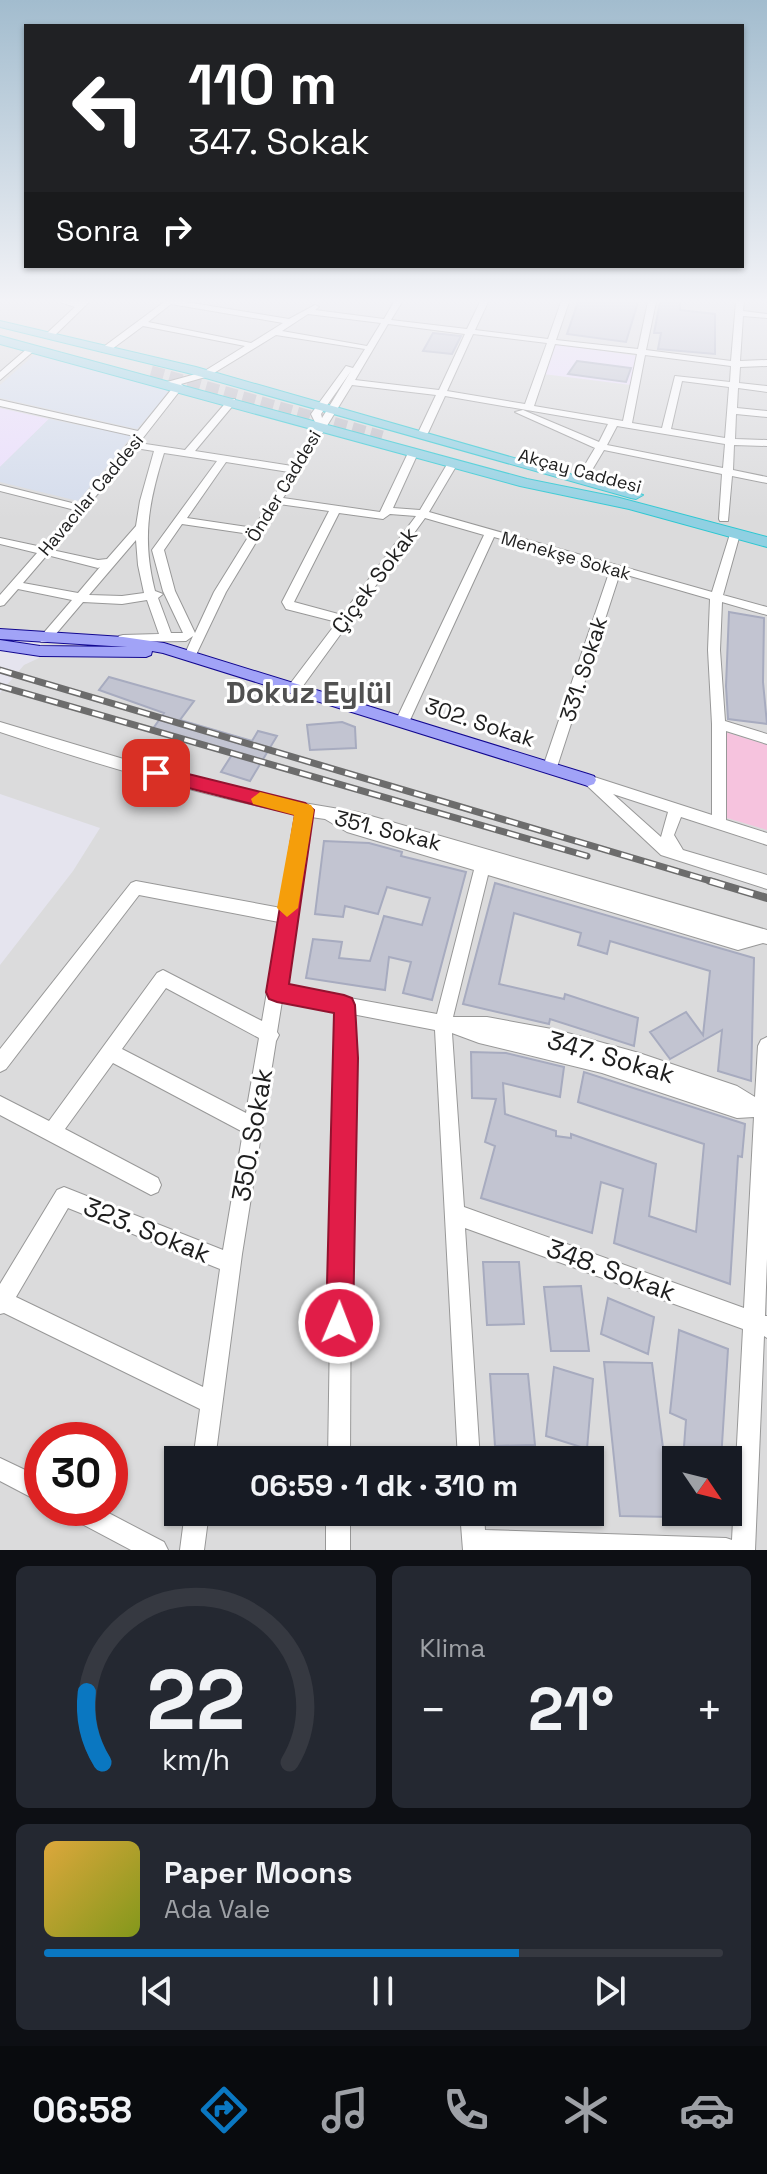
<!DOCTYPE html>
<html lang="tr">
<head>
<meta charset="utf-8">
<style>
	:root { --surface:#171b24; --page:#242831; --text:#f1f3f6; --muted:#9ea1a6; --line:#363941; --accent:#0a77c1 }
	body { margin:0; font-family:"Space Grotesk",sans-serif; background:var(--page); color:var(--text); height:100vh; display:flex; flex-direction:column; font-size:30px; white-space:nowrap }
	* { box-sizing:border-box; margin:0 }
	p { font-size:26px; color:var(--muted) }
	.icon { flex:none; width:44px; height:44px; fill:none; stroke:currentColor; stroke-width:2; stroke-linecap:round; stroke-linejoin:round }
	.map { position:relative; height:1550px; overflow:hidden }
	.panel { display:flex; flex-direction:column; gap:16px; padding:16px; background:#0d0f14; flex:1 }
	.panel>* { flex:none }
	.hud { position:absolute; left:24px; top:24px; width:720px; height:244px; border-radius:0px; box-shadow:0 2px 6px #0004; background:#202124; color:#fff; overflow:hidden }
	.needle { width:52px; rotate:125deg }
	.tools { position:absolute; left:662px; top:1446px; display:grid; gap:16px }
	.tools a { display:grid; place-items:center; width:80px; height:80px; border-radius:0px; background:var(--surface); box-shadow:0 2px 6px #0004; font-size:40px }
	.speed { position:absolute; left:24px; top:1422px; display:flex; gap:16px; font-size:40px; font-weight:700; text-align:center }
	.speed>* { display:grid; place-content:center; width:104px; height:104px; border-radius:50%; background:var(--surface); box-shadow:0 2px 6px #0004; line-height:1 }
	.speed .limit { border:12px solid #d22; background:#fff; color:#111 }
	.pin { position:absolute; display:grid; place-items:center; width:68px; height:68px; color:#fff; margin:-34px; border-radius:16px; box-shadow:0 4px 12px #0006 }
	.me { position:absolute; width:88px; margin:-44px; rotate:1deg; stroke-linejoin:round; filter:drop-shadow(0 0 6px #0008) }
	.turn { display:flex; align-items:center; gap:28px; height:168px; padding:0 32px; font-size:36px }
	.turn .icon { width:104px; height:104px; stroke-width:2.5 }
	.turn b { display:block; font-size:56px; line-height:68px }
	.then { display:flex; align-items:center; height:76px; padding:0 32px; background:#0003; gap:16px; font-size:30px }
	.big { font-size:60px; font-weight:700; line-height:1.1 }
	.panel .card { flex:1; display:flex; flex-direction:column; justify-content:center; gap:12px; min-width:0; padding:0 28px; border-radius:12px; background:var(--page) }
	.panel .dial { align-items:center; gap:0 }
	.dial svg { height:208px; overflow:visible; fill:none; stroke:var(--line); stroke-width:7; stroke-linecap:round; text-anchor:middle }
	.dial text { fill:var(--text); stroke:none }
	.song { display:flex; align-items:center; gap:24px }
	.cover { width:96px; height:96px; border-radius:12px; background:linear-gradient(135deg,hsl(40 70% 55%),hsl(70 70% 35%)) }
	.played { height:8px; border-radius:4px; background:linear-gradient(90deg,var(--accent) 70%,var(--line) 70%) }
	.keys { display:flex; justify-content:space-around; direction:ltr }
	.heat { display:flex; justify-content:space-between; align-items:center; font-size:44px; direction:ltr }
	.panel .tiles { flex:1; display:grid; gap:16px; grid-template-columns:1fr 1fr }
	.card:last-child { grid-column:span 2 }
	.trip { position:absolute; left:164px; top:1446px; width:440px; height:80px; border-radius:0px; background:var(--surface); box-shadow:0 2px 6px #0004; font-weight:700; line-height:80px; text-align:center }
	.tab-bar { display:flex; height:128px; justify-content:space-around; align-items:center; background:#090b0e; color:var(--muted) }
	.tab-bar .icon { width:56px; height:56px }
	.tab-bar .current { color:var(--accent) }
	.tab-bar b { font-size:36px; color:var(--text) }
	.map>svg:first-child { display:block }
	.residential { fill:#dbdbdc; fill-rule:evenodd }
	.education { fill:#ebdefd }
	.military { fill:#d4dcec }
	.park { fill:#f6c3de }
	.building { fill:#c2c4d1; stroke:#a7abbf; stroke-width:2 }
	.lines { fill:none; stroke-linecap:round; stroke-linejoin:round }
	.highway-tunnel { stroke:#bdbcc4; stroke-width:13; stroke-dasharray:13 6; stroke-linecap:butt }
	.minor-casing { stroke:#989898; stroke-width:2 }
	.major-casing { stroke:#120890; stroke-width:2 }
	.highway-casing { stroke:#2dc7d1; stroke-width:2 }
	.minor { fill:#fff; fill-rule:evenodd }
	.major { fill:#a1a3f7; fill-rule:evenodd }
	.highway { fill:#90d0e2; fill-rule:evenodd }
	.rail-far1-casing { stroke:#6c6c6c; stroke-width:7 }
	.rail-casing { stroke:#6c6c6c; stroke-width:8 }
	.rail-far1 { stroke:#fff; stroke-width:4; stroke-dasharray:12; stroke-linecap:butt }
	.rail { stroke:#fff; stroke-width:5; stroke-dasharray:15; stroke-linecap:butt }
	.route { fill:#e11d48; stroke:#92132f; stroke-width:2 }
	.slow { fill:#f59e0b }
	.labels { text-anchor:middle; stroke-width:6; stroke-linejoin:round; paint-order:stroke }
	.far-street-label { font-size:18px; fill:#1e1e1e; stroke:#fff }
	.street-label { font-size:22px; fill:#1e1e1e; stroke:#fff }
	.near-street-label { font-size:26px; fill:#1e1e1e; stroke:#fff }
	.district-label { font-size:30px; font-weight:bold; fill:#515151; stroke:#fff }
</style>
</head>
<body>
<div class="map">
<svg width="767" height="1550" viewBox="0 0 767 1550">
	<rect width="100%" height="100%" fill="#e5e4ee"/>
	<path class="residential" d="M0 302H767V1550H0V965L73 871 100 828 0 794V693L24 665 39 658 42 638 0 631ZM42 1440H110V1508H42ZM178 1460H590V1512H178ZM676 1460H728V1512H676Z"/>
	<path class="education" d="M554 344 639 356 631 385 543 374Z
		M0 408 49 419 0 467Z"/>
	<path class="military" d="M34 355 173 388 137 429 0 398V385Z
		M49 419 132 436 78 501 0 482V467Z"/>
	<path class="park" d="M725 732 767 745V830L727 818Z"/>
	<path class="building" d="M578 302H638L626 342 567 334Z
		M660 302H680V310L715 314V354L658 349 661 333H654Z
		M433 333 461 336 452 354 423 351Z
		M577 361 631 368 626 382 568 374Z
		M729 612 764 618 763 682 767 724 728 719 726 686Z
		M109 677 194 701 180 720 252 741 258 731 277 736 250 781 221 772 233 753 152 730 164 713 99 690Z
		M342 722 355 727 356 748 310 750 307 725Z
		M324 841 369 843 402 852 401 856 466 872 432 1000 403 993 411 962 389 957 385 990 306 978 313 939 342 942 339 958 370 961 384 916 422 925 430 898 387 887 378 914 345 906 343 917 315 914Z
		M495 883 754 958 751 1081 718 1071 722 1030 670 1059 650 1032 686 1012 703 1035 710 971 610 941 607 954 578 945 581 933 514 913 499 984 564 999 565 994 638 1018 634 1046 550 1019 549 1024 463 1004Z
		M471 1052 506 1053 564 1067 560 1097 503 1083 505 1114 556 1131V1136L571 1138V1134L656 1164 649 1216 696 1232 704 1144 578 1102 584 1072 745 1124 742 1157 738 1156 730 1284 614 1243 623 1189 601 1182 592 1233 481 1198 495 1146 485 1142 496 1099 472 1098Z
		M483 1262H519L524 1324 487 1325Z
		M581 1286 589 1351H551L544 1287Z
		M608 1298 654 1317 648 1354 601 1334Z
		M679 1330 728 1349 721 1460H683L686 1420 670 1413Z
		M604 1362 652 1363 672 1517 620 1516Z
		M554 1367 593 1379 587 1449 546 1436Z
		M490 1374H528L535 1445 495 1446Z"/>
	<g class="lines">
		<path class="highway-tunnel" d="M151 372 382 437"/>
		<defs>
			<path id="minor" d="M60 302H89L52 338H46V334L75 307Z
				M164 302H186L289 319 315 305 319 307 315 310 384 319 394 302H402L391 320 467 329 480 302H488L475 330 548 339 561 302H569L556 340 638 349 648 302H656L646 350 731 361 736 302H744L743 311 767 314V318L743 316 740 361 767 360V366L740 367 739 383 767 386V392L738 388 737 408 767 411V417L736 414 735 439 767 440V446L734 445 733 470 767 477V483L732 476 728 521H720L719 519 722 474 604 450 586 480H578L577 478 595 448 515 412 523 410 599 442 608 424 445 396 428 433 423 436 418 433 436 395 352 385 301 468 302 470 283 498 380 512 408 453 413 450 418 453 393 508 420 510 449 461H457L458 463 429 512 712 592 730 534 735 531 739 532 740 534 723 595 767 607V615L722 602 720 650 725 721 767 734V744L726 731V820L767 833V845L681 817 674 835 683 850 767 875V889L661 855 581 780 583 776 588 775 712 815V724L708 650 710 599 620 573 557 767 555 771H545L543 767 610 570 494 537 410 720 403 725 396 720 484 535 425 518 300 690H290L289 687 290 684 337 622 286 609 282 602 329 511 279 504 226 592 194 659 190 660 184 656 193 636 186 641 119 642 117 639 119 636 123 635 159 634 147 600 122 604 83 602 49 642H41L39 639 41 636 72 600 18 589 4 605 0 606V595L37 553 0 544V538L42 547 75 510 0 491V485L80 505 134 436 0 406V400L138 431 175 385 167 386V382L203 372 245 346 143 326 108 352H102V348ZM171 304 283 323 251 343 148 322ZM308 314 381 323 367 346 282 331ZM388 324 465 334 439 390 355 380ZM473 334 547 343 525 404 447 391ZM276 335 365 349 353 368 346 366 311 414 317 426 292 466 195 451 235 403V399H229L185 450 139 443 182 388 183 386 181 384 209 376ZM555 344 637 354 623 421 534 406ZM645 355 731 366 730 382 675 376 662 428 632 423ZM351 371 322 418 321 414ZM682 381 729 387 725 438 671 429ZM617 426 725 444 723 468 607 445ZM135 448 154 451 140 501 136 526 107 559 98 560 52 550ZM164 453 217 461 152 550 163 591 183 633H171L158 598 163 594 155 591 154 587C142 537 149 501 164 453ZM226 462 289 472 254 528 187 518ZM339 513 383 519 390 514 416 516 342 615 294 602ZM182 524 250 534 214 592 195 633 175 591 164 550ZM136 540 138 565 144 593 122 596 89 595ZM47 555 98 568 100 567 78 593 23 583ZM613 794 668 812 661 837Z
				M29 347 36 349 0 380V372Z
				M0 722 177 775 268 797 357 812 767 930V944L763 943 738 950 488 875 453 1017H487L557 1030 639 1053 737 1086 755 1097 758 1046 761 1040 767 1037V1259L765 1316H767V1338L764 1336 755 1550H463L460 1512H484L485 1530 726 1538 732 1540 743 1329 465 1228 480 1460H458L435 1030 352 1014 350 1460H328L335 1011 282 1001 277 1032 279 1035 276 1041 242 1254 215 1460H193L200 1409 4 1313 0 1314V1284L57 1190 64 1187 223 1250 243 1132 113 1063 65 1129 158 1178 161 1185 158 1192 151 1195 0 1115V1096L49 1121 157 973 163 970 262 1021 279 922 139 895 6 1069 0 1072V1049L131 883 136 881 281 908 297 814C196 794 98 765 0 732ZM311 817 325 819 347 832 474 870 437 1014 284 986ZM166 988 259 1038 246 1113 122 1049ZM452 1033 479 1043 602 1073 737 1118 754 1117 744 1308 464 1207ZM68 1208 220 1269 203 1387 16 1297Z
				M0 1458 42 1478V1503L0 1481Z
				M63 1508H99L164 1542 168 1550H131L67 1516Z
				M185 1512H209L204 1550H180Z
				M326 1512H350V1550H326Z"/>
			<path id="major" d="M0 629 123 637 164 643 588 774 594 776 596 780 594 784 588 786 163 653 152 651 151 655 146 657 40 656 0 650V640L40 646 127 647 0 639Z"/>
			<path id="highway" d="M0 321 196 367 643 495 636 499 631 498 188 373 0 327Z
				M0 336 527 479 616 497 767 537V547L629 509 520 486 0 344Z"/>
		</defs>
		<use href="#minor" class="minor-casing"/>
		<use href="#major" class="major-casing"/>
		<use href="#highway" class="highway-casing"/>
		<use href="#minor" class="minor"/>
		<use href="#major" class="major"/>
		<use href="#highway" class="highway"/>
		<defs>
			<path id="rail-far1" d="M0 670 717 883
				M0 686 587 856"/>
			<path id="rail" d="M710 881 767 898"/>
		</defs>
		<use href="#rail-far1" class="rail-far1-casing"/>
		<use href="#rail" class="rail-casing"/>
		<use href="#rail-far1" class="rail-far1"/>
		<use href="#rail" class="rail"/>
	</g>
	<linearGradient id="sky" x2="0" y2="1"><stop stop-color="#a2bcce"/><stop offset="0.58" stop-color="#f3f3f7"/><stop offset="1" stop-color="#f3f3f7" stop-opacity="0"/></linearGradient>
	<rect width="767" height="519" fill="url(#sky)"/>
	<path class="route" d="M156 766 305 803 314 810 289 984 344 995 352 998 355 1005 358 1058 353 1323 349 1333 339 1337 330 1333 326 1323 334 1013 277 1002 269 999 266 992 295 815 149 778V768Z"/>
	<path class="slow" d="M260 792 311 805 314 810 298 908 287 917 277 908 294 815 253 804 251 799Z"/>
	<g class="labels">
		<g class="far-street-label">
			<text transform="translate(580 471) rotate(15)" y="6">Akçay Caddesi</text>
			<text transform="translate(284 486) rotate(-59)" y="6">Önder Caddesi</text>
			<text transform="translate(91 495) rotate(-50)" y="6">Havacılar Caddesi</text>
			<text transform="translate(566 556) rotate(16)" y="6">Menekşe Sokak</text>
		</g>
		<g class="street-label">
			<text transform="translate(374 580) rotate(-53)" y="8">Çiçek Sokak</text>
			<text transform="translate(583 669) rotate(-72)" y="8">331. Sokak</text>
			<text transform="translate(480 722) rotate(18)" y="8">302. Sokak</text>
			<text transform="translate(388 830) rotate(14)" y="8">351. Sokak</text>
		</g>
		<g class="near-street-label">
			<text transform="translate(611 1057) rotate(16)" y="9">347. Sokak</text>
			<text transform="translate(252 1135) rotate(-80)" y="9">350. Sokak</text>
			<text transform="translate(147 1230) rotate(22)" y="9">323. Sokak</text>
			<text transform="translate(611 1270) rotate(20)" y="9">348. Sokak</text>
		</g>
		<g class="district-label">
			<text x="309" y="703">Dokuz Eylül</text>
		</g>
	</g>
</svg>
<div class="tools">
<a><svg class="needle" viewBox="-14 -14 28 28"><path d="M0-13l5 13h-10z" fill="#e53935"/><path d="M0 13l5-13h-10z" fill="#9ea1a6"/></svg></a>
</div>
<div class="speed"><div class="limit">30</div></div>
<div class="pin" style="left:156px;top:773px;background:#d93025"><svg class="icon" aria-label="arrive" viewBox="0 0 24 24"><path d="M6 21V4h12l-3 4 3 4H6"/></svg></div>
<svg class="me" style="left:339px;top:1323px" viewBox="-20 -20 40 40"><circle r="17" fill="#e11d48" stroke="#fff" stroke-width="3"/><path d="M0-11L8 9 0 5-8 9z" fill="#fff"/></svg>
<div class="trip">06:59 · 1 dk · 310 m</div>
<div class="hud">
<div class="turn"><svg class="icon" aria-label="left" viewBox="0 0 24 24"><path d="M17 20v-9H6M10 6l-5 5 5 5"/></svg><div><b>110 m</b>347. Sokak</div></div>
<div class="then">Sonra<svg class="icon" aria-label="right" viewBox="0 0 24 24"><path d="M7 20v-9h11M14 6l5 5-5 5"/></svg></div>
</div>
</div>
<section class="panel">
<div class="tiles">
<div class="card dial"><svg viewBox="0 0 100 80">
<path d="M14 69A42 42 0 1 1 86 69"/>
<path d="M14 69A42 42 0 0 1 8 42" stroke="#0a77c1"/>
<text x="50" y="56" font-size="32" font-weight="700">22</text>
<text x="50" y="72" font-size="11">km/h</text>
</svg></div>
<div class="card"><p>Klima</p>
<div class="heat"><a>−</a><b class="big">21°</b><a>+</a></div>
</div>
<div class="card">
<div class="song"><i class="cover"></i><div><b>Paper Moons</b><p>Ada Vale</p></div></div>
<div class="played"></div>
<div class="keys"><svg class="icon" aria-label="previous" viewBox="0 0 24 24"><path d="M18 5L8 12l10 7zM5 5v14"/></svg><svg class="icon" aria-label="pause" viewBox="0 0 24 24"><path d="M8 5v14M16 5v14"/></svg><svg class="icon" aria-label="next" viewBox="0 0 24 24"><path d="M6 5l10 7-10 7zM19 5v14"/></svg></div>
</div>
</div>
</section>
<nav class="tab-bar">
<b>06:58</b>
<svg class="icon current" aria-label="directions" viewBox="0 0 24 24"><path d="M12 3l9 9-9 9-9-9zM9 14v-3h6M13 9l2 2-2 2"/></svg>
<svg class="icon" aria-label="music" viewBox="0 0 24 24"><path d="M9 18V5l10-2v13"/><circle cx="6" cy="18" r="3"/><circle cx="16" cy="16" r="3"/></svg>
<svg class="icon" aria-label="phone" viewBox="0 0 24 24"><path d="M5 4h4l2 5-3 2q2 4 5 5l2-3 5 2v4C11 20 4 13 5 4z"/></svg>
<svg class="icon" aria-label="climate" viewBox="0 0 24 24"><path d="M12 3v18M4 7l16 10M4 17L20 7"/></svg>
<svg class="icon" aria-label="car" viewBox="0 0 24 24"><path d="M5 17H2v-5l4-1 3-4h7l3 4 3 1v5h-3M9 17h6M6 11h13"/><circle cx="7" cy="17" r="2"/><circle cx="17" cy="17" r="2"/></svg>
</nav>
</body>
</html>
